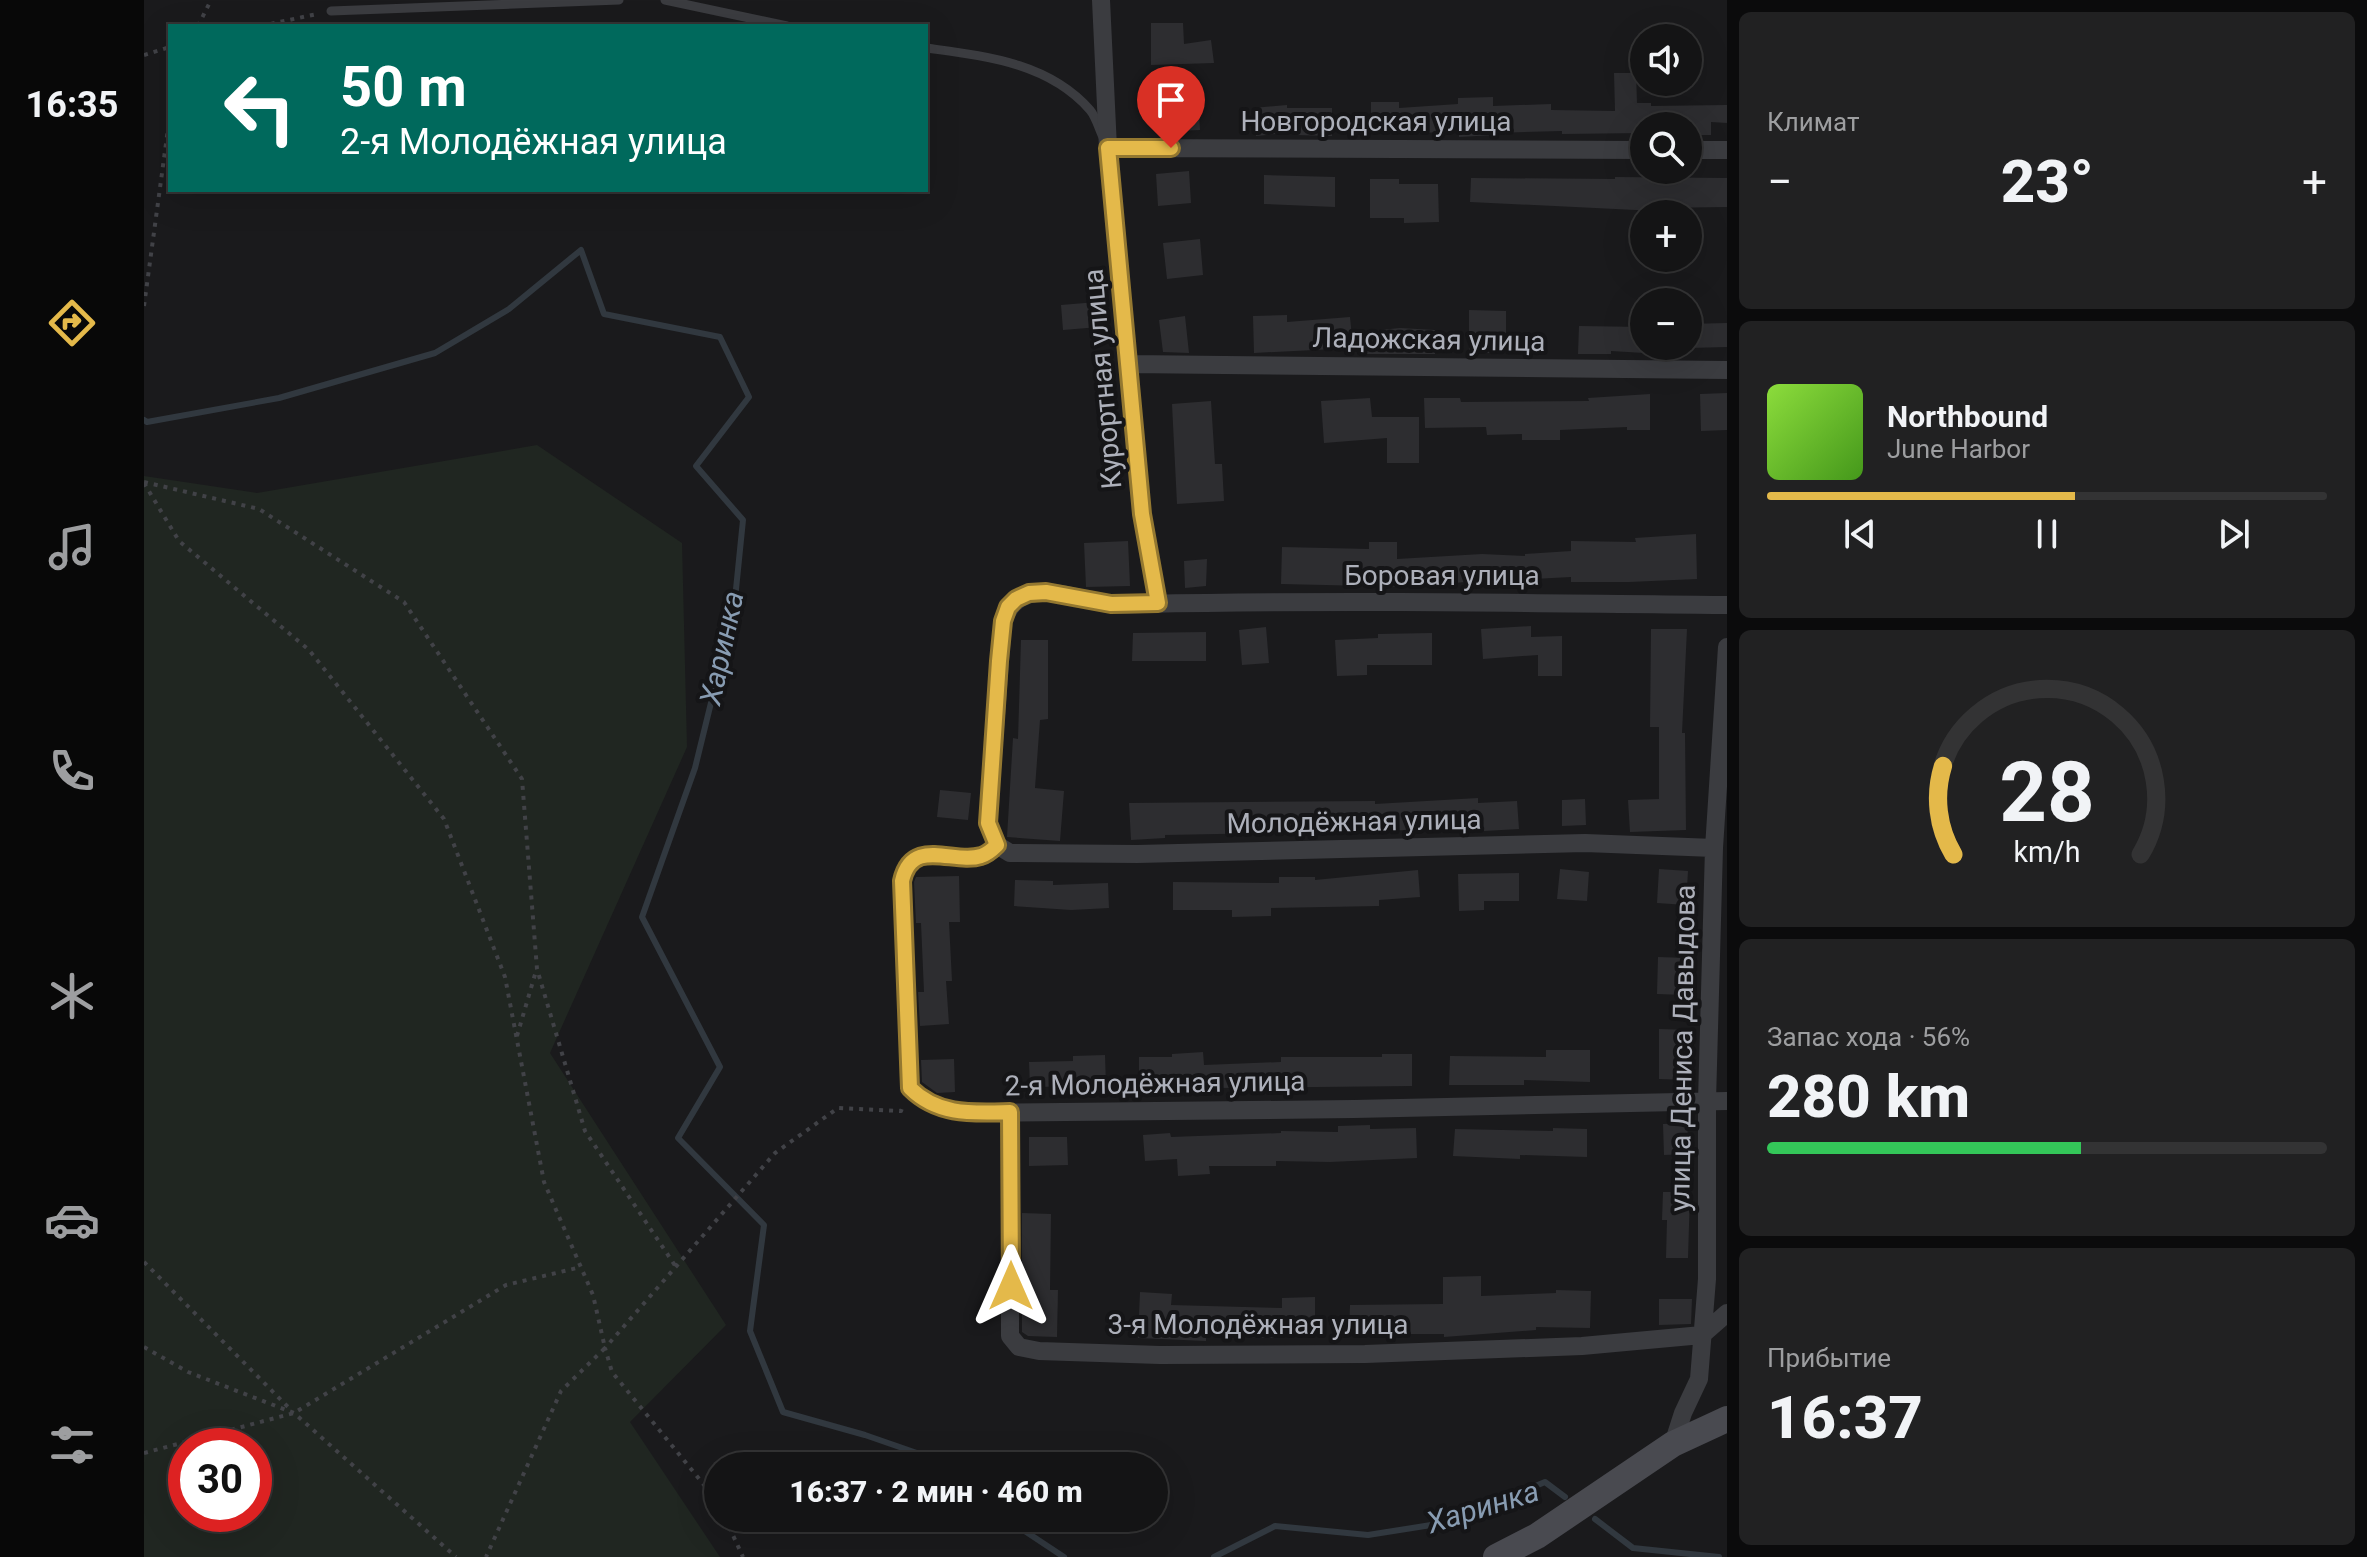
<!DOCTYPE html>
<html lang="ru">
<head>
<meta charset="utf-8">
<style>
	:root { --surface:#141415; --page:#212122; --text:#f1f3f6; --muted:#9d9ea0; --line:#333334; --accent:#e4b94a }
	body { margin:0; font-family:Roboto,sans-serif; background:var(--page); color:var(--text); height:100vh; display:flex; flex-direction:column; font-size:30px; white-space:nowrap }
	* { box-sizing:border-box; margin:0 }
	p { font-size:26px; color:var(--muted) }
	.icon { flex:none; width:44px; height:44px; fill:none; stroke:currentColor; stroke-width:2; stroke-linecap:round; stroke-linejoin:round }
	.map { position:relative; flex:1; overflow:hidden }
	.sheet { display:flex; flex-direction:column; gap:12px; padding:12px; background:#0b0b0c; width:640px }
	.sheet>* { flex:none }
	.banner { position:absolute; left:24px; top:24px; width:760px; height:168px; border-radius:0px; box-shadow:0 8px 32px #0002,0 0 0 2px var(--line); background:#00695c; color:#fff; overflow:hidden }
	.tools { position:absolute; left:1486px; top:24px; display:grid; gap:16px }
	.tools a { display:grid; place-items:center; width:72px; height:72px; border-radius:50%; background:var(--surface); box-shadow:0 8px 32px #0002,0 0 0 2px var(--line); font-size:40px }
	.speed { position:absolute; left:24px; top:1428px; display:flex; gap:16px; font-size:40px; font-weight:700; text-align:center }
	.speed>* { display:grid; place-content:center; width:104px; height:104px; border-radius:50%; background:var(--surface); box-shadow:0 8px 32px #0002,0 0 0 2px var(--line); line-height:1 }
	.speed .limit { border:12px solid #d22; background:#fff; color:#111 }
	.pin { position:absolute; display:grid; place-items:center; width:68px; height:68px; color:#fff; margin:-82px -34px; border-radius:50% 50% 50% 0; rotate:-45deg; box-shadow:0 0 8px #0007 }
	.pin .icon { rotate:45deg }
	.me { position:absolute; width:88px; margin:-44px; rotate:0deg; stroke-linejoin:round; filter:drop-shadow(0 0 6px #0008) }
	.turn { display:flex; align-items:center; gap:28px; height:168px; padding:0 40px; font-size:36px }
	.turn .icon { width:104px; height:104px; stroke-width:2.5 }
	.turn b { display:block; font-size:56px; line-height:68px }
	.big { font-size:60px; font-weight:800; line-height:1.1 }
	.sheet .widget { flex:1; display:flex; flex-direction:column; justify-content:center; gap:12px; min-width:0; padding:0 28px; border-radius:12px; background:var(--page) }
	.sheet .dial { align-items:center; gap:0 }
	.dial svg { height:208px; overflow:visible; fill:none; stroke:var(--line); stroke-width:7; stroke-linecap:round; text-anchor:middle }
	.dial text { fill:var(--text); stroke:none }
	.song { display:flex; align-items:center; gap:24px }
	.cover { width:96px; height:96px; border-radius:12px; background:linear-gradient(135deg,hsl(90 70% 55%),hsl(100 70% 35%)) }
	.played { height:8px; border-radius:4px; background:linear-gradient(90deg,var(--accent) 55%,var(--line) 55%) }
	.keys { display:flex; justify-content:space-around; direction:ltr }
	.heat { display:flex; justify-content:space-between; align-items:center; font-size:44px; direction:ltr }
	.charge { height:12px; border-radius:6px; background:linear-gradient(90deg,#34c759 56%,var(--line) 0) }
	.trip { position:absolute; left:560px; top:1452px; width:464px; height:80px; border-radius:40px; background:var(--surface); box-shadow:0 8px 32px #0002,0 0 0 2px var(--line); font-weight:800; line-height:80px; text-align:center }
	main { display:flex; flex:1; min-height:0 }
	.tab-bar { display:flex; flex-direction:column; width:144px; justify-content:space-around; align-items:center; background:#080808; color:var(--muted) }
	.tab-bar .icon { width:56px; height:56px }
	.tab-bar .on { color:var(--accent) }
	.tab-bar b { font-size:36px; color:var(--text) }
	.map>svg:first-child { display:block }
	.green { fill:#202621; fill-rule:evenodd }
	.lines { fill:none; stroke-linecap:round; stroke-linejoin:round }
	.stream { stroke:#31383f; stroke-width:6 }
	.building { fill:#2d2d30 }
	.path { stroke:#414247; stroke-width:4; stroke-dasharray:4 6; stroke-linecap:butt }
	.lane { stroke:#3b3c40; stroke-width:9 }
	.street { stroke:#3b3c40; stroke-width:18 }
	.secondary { stroke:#494a50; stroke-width:26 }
	.route-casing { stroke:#947830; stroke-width:20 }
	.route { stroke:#e4b94a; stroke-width:14 }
	.labels { text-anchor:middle; stroke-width:8; stroke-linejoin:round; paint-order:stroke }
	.street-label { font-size:28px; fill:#adb0ba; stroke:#151517 }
	.water-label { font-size:30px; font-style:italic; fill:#889cb2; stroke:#151517 }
</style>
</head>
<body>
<main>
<nav class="tab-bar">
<b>16:35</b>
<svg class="icon on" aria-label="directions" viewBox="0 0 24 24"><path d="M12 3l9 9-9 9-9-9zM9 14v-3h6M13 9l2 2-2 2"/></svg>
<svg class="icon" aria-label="music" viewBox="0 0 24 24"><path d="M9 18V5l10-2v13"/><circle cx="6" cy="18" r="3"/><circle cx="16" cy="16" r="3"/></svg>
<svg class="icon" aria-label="phone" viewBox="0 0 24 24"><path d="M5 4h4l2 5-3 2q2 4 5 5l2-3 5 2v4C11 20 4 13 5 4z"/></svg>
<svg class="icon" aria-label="climate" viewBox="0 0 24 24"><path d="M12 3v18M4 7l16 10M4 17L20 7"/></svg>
<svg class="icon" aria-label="car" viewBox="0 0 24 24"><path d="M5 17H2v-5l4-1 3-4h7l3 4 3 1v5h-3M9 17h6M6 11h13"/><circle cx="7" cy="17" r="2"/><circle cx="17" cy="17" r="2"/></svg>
<svg class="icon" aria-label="filters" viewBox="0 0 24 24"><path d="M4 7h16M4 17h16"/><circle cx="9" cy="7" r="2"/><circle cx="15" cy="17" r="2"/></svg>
</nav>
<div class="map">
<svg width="1583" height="1557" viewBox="0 0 1583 1557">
	<rect width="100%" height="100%" fill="#1a1a1c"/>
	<path class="green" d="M393 445 538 543 543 747 406 1053 582 1325 486 1422 576 1557H0V476L113 493ZM42 1446H110V1514H42Z"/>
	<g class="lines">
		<path class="stream" d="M0 420 3 422 135 398 291 353 365 309 437 250 460 314 576 337 605 397 552 466 599 520 590 609 551 768 498 917 576 1067 534 1138 620 1225 606 1331 639 1412 721 1435 793 1460 800 1466
			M861 1518 920 1557
			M1451 1519 1489 1548 1575 1557
			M1070 1557 1131 1526 1224 1535 1306 1522 1401 1482 1421 1497"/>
	</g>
	<path class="building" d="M1007 23H1039L1040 44 1067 40 1070 63 1007 65Z
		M1470 73H1492L1493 103H1507V106L1583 105V123L1567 122V135H1544V126H1500V133L1418 134V131L1350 133V135L1315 137V131L1261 134V131H1227V102H1255V108L1314 104V98L1349 97V106L1407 104V110L1471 111Z
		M1054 94 1056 130 1013 132 1011 97Z
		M1143 105V108H1188V136L1152 135V132L1112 136 1109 108Z
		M1045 171 1047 203 1014 206 1012 174Z
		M1120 175 1191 177V207L1120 204Z
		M1471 177 1583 178V207L1512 208V211L1326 202 1327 178 1471 179Z
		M1226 179H1255V184H1294L1295 222 1260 223V218H1226Z
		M1056 239 1059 275 1023 279 1019 243Z
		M953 302 955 327 919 330 917 305Z
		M1325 310 1362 311V353H1325Z
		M1143 315V322L1206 317 1209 348 1110 353 1109 316Z
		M1041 316 1045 353 1019 352 1015 320Z
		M1583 323V347L1544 348V324Z
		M1435 326 1500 327V353L1467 351V354H1434Z
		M1256 328 1291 330V354H1217L1216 332Z
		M1583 393V430L1557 431 1556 394Z
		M1506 394V430H1483V427L1416 430V440H1378V434L1343 435 1342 427 1281 428 1280 398H1316L1317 402 1445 401 1444 398Z
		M1226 398 1228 417H1275V463H1243V438L1180 443 1177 401Z
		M1067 401 1071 464H1078L1080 501 1033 504 1028 404Z
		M1552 534 1553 579 1485 582H1427V577L1373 580 1321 578V582L1268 587 1137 584 1138 547 1225 549V542H1253V559L1338 554 1381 556V554L1427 551V541L1492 542 1491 538Z
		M984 541 986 586 942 587 940 543Z
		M1063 559 1062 586 1041 588 1040 561Z
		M1387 626V637L1418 636V676H1394V655L1339 659 1337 629Z
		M1122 627 1125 663 1098 665 1095 630Z
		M1507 629H1543L1538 733H1541L1542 830 1486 832 1484 800 1515 799V727H1506Z
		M1062 632V661H988L989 633Z
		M1288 633V665H1223V675L1193 676 1191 640 1234 638V634Z
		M877 640H904V719L896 720 891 788 920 791 916 841 863 837 869 738 874 739Z
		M796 790 827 793 824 820 793 817Z
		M1334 798V803L1373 801 1375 829 1340 831 1339 827 1239 831 1238 829H1161L1127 831V833L1021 835V838L987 840 985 803 1231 801V804Z
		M1441 799 1442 825 1418 826V800Z
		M1416 869 1445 872 1443 901 1413 899Z
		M1515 869 1544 871 1542 905 1513 903Z
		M1274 870 1276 897 1235 900V906L1127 908V916L1088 917V910H1029V882L1135 883V877H1171V880Z
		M1375 873V901H1340V910L1315 911 1314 874Z
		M815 876 816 922H805L808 981H802L805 1024 776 1026 774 992H780L777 923H772L770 882 772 877Z
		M871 880 909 881V885L964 883 965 908 927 910 870 906Z
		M1514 957 1543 958 1541 995 1513 994Z
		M1515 1029 1547 1030 1546 1080 1515 1079Z
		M1402 1050H1446V1082L1380 1080V1085H1305L1306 1056 1402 1057Z
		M1059 1052 1060 1065 1137 1062V1057H1238V1054H1268V1086L1072 1088V1084L995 1088V1057H1028V1054Z
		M961 1055 962 1086 886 1087 885 1062 929 1061V1056Z
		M810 1059 811 1092 793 1093 778 1082 777 1060Z
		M1543 1123 1545 1154 1520 1155 1519 1124Z
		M1226 1125V1129L1272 1128 1273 1158 1186 1162 1132 1161V1166H1065L1066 1174 1034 1176 1033 1159 1001 1161 999 1135 1026 1133 1027 1137 1137 1133V1131L1194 1132V1126Z
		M1409 1128 1443 1129V1157L1376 1155V1159L1309 1156 1311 1129 1409 1131Z
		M885 1137H923L924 1165 885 1166Z
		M1519 1192H1546L1544 1258H1522L1523 1220H1518Z
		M878 1213 907 1214 906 1290H914L913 1337 884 1336 878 1332Z
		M1337 1276V1296L1412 1293V1290L1447 1291 1446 1328 1392 1327V1330L1300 1337V1334H1205L1206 1305 1299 1304V1277Z
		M996 1292 1028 1294 1027 1305 1138 1308V1298L1171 1297V1334H1132V1338L1062 1336V1341L994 1338Z
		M1515 1299H1548L1547 1324 1515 1325Z"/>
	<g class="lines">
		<path class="path" d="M54 26 67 0
			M117 26 173 14
			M0 55 26 47
			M0 306 26 114
			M0 482 115 509 260 602 378 779 393 969 441 1131 532 1267
			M0 483 35 541 165 650 300 819 361 977 400 1182 449 1295 461 1348 417 1391 342 1557
			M373 1036 392 971
			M0 1262 148 1411
			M0 1347 44 1372 150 1413 312 1557
			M0 1453 150 1413 362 1285 437 1267
			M574 1502 468 1372 461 1348 631 1153 694 1108 757 1111 759 1105
			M581 1518 599 1557"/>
		<path class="lane" d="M521 0 643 26
			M187 11 475 0
			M782 48C840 56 904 62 946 110 952 117 955 129 959 137"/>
		<path class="street" d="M957 0 964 148 998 514 1014 603
			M964 148 1500 150
			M1544 150H1583
			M985 364 1583 370
			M853 845C849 849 844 854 837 856 810 865 768 836 758 881L766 1088C786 1108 807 1112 835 1113L1210 1109 1583 1101
			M1570 848 1441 843 993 854 866 853 853 845 844 823 859 621C876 573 929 599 965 604 977 605 990 604 1001 604 1195 600 1389 603 1583 605
			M866 1112V1336L875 1347 895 1351 1016 1355 1221 1354 1438 1346 1558 1335 1583 1313
			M1529 1444 1539 1413 1555 1379 1563 1279V1101L1570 848 1583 647"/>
		<path class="secondary" d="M1352 1557 1393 1536 1529 1444 1583 1419"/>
	</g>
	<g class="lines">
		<defs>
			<path id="route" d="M867 1286 866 1112C829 1113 794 1116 766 1088L758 881C768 836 810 865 837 856 844 854 849 849 853 845L844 823 855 661 859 621 864 607 872 599 885 593 902 592 967 604 1014 603 998 514 964 148H1027"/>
		</defs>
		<use href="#route" class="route-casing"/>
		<use href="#route" class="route"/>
	</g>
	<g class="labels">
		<g class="street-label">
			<text x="1232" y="131">Новгородская улица</text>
			<text transform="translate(1285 339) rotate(1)" y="10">Ладожская улица</text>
			<text transform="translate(958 379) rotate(-95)" y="10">Курортная улица</text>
			<text x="1298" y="585">Боровая улица</text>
			<text transform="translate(1210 821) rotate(-1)" y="10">Молодёжная улица</text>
			<text transform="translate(1538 1048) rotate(-89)" y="10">улица Дениса Давыдова</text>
			<text transform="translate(1011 1083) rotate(-1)" y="10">2-я Молодёжная улица</text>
			<text x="1114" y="1334">3-я Молодёжная улица</text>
		</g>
		<g class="water-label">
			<text transform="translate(578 648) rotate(-78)" y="10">Харинка</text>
			<text transform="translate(1339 1507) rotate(-17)" y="10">Харинка</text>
		</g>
	</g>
</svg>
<div class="tools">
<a><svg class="icon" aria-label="sound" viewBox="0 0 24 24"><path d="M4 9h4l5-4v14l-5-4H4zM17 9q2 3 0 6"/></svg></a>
<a><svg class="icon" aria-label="search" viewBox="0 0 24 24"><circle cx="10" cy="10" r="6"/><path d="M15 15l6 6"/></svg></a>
<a>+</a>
<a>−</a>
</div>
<div class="speed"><div class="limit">30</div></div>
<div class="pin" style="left:1027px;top:148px;background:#d93025"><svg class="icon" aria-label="arrive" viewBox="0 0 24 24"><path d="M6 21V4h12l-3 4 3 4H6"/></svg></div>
<svg class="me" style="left:867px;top:1286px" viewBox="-20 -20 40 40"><path d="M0-17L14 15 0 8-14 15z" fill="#e4b94a" stroke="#fff" stroke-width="4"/></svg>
<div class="trip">16:37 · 2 мин · 460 m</div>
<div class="banner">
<div class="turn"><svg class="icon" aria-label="left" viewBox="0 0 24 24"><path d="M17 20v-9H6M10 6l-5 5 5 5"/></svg><div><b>50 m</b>2-я Молодёжная улица</div></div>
</div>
</div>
<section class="sheet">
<div class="widget"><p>Климат</p>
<div class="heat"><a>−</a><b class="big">23°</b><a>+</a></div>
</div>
<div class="widget">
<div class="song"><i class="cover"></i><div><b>Northbound</b><p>June Harbor</p></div></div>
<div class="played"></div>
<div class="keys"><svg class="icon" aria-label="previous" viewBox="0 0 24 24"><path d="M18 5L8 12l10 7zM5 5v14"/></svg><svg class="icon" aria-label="pause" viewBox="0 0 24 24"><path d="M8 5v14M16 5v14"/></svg><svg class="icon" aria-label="next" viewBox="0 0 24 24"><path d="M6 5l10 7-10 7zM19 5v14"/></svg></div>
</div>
<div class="widget dial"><svg viewBox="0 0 100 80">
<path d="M14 69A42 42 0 1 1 86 69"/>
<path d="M14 69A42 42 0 0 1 10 35" stroke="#e4b94a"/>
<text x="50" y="56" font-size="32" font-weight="700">28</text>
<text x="50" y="72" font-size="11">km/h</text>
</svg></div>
<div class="widget"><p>Запас хода · 56%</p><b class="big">280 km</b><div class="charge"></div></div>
<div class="widget"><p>Прибытие</p><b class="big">16:37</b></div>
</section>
</main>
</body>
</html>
